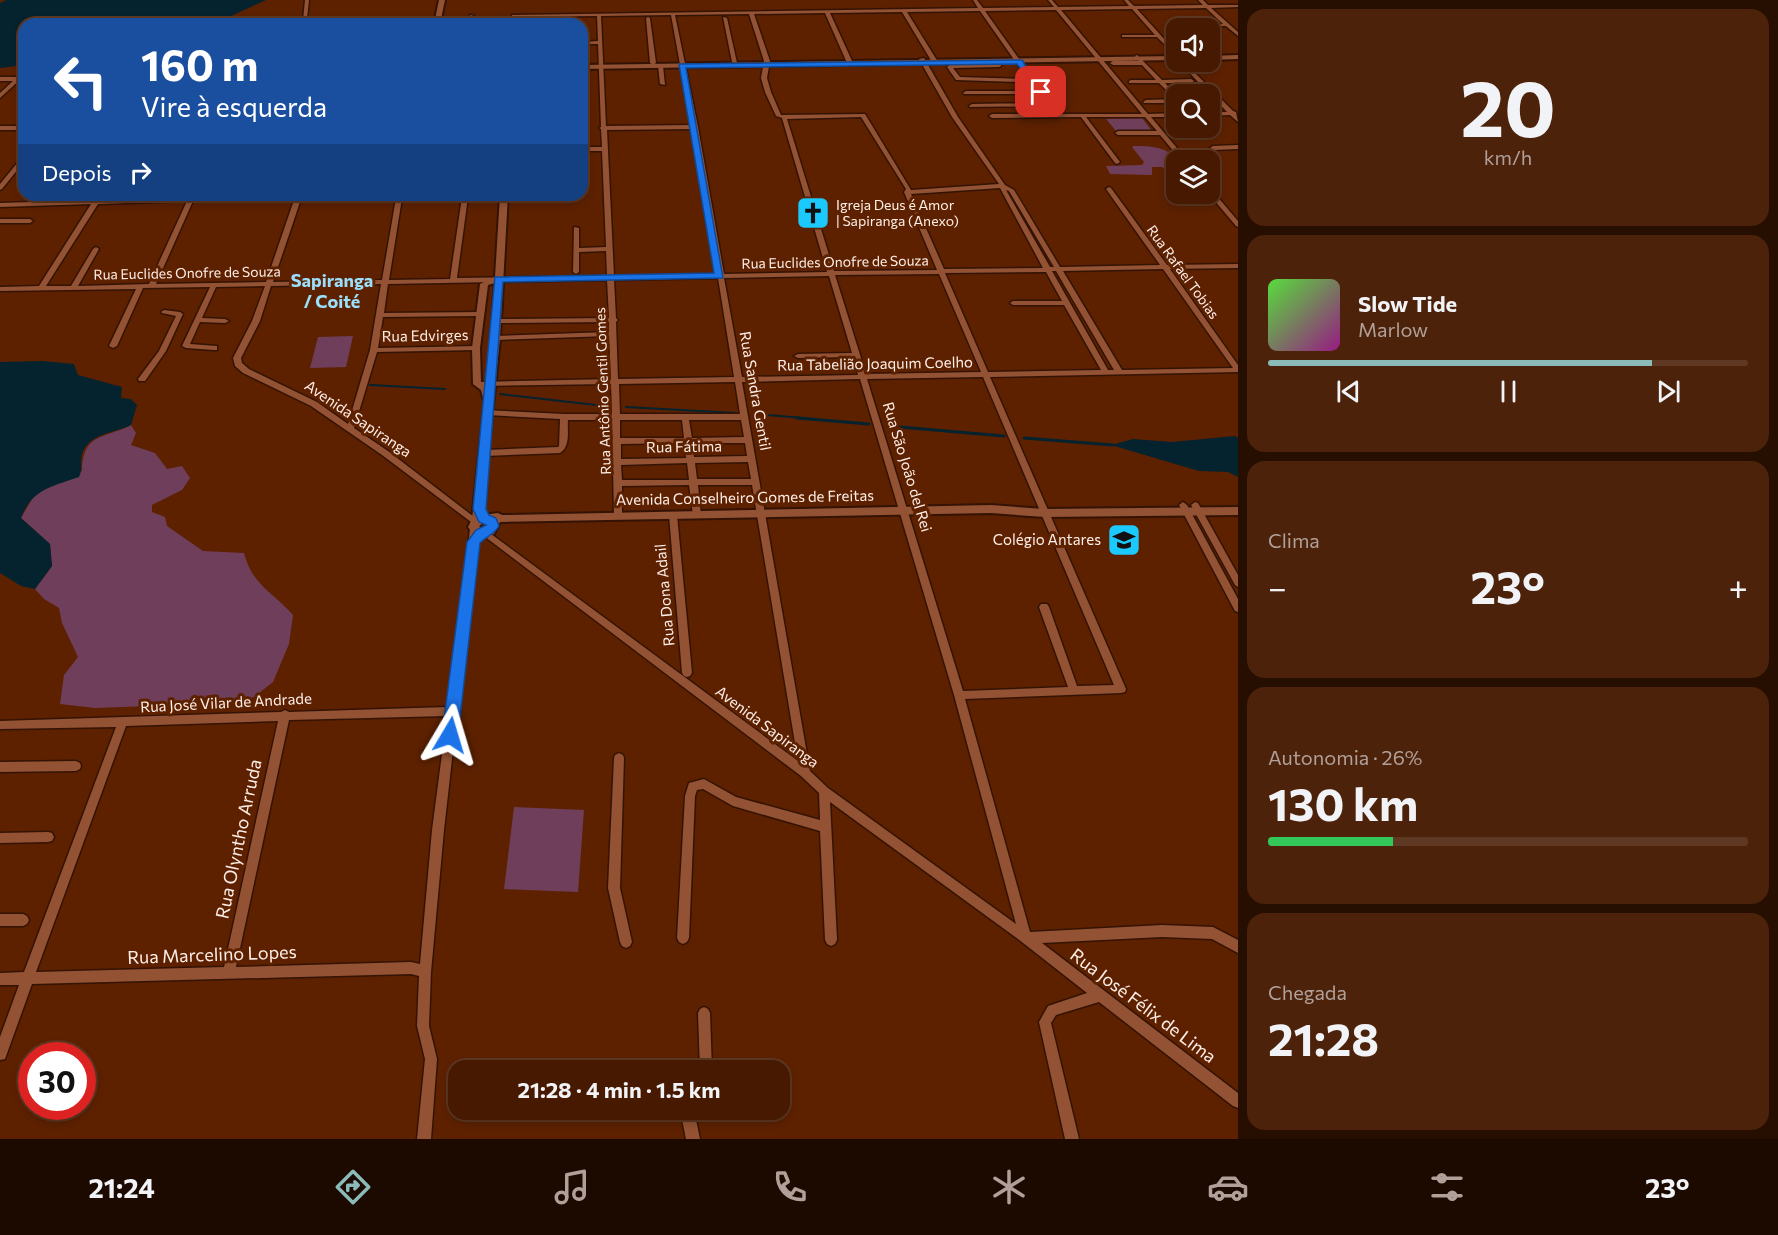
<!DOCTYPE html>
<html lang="pt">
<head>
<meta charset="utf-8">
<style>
	:root { --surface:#461900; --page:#4d220a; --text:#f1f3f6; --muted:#b0a099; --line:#5e3822; --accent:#8bbbb9 }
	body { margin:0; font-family:Commissioner,sans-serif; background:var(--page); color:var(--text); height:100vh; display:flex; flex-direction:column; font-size:22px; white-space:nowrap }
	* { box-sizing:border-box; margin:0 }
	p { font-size:20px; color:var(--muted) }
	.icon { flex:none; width:33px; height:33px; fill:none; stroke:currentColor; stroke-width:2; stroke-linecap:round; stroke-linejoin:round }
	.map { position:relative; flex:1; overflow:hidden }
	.sheet { display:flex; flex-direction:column; gap:9px; padding:9px; background:#260e00; width:540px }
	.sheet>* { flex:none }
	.banner { position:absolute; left:18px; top:18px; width:570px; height:183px; border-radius:18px; box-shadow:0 3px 9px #0003,0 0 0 2px var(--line); background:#1a4fa0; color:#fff; overflow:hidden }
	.tools { position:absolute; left:1166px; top:18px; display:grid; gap:12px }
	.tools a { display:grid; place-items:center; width:54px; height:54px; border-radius:12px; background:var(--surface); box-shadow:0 3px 9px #0003,0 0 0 2px var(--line); font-size:30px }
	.speed { position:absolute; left:18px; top:1042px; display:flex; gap:12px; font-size:30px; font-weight:700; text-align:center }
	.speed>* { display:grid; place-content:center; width:78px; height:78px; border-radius:50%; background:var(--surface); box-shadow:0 3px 9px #0003,0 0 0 2px var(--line); line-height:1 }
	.speed .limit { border:9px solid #d22; background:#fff; color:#111 }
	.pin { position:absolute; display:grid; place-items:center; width:51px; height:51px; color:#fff; margin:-26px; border-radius:12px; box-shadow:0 3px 9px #0006 }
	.me { position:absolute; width:66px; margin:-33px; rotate:7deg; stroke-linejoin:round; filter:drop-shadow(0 0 4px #0008) }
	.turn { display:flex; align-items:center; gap:21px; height:126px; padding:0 24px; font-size:27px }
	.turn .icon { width:78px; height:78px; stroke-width:2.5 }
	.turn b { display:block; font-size:42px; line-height:51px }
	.then { display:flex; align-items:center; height:57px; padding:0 24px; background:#0003; gap:12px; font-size:22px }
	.big { font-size:45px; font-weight:700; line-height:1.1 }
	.sheet .tile { flex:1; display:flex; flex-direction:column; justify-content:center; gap:9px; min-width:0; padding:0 21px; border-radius:18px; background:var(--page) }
	.sheet .dial { align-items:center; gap:0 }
	.dial b { font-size:78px; line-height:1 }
	.song { display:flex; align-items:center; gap:18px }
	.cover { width:72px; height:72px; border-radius:9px; background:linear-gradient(135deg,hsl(110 70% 55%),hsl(310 70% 35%)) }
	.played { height:6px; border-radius:3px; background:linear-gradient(90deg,var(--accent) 80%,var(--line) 80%) }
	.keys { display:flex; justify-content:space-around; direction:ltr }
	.heat { display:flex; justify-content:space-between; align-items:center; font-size:33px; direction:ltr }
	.charge { height:9px; border-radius:4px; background:linear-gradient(90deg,#34c759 26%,var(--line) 0) }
	.trip { position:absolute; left:448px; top:1060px; width:342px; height:60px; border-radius:18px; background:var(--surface); box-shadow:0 3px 9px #0003,0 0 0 2px var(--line); font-weight:700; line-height:60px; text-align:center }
	.menu { display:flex; height:96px; justify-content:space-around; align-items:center; background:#1c0a00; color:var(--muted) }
	.menu .icon { width:42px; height:42px }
	.menu .active { color:var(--accent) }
	.menu b { font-size:27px; color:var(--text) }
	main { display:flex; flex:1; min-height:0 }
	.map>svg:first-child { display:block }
	.green { fill:#6f3e5a }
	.water { fill:#04232e }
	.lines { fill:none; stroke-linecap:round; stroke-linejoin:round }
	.stream-far1 { stroke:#04232e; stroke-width:2 }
	.stream { stroke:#04232e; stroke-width:3 }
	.minor-casing { stroke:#341304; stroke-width:3 }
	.tertiary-casing { stroke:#341304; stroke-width:4 }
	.minor { fill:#935233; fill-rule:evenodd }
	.tertiary { fill:#935233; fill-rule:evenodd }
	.route { fill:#1a73e8; stroke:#114b97; stroke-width:1.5 }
	.labels { text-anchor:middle; stroke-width:6; stroke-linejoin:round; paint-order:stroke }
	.far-poi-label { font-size:14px; fill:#feeee8; stroke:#5d2100; text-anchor:start }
	.far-street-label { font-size:14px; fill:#feeee8; stroke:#5d2100 }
	.street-label { font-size:15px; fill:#feeee8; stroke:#5d2100 }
	.poi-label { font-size:15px; fill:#feeee8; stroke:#5d2100; text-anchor:end }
	.far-district-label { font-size:18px; font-weight:bold; fill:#9ae0fc; stroke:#5d2100 }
	.near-street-label { font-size:18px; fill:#feeee8; stroke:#5d2100 }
</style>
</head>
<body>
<main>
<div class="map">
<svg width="1238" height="1139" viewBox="0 0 1238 1139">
	<rect width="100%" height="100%" fill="#5d2100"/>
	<path class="green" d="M1142 118 1152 131H1116L1106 119Z
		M1134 146C1151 146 1176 146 1176 169L1167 171 1162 167H1152V175L1110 174 1106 166 1142 165 1144 162 1132 147Z
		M353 336 346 367 310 368 318 337Z
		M131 425 136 433 131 445 155 453 167 469 182 466 190 478 182 490 152 505V512L165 517 167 526 203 551 244 553C252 585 273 592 293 615L289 644 273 682 254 697 222 707 178 705 95 708 60 704 64 675 78 657 62 623 59 608 44 599 35 589 52 566 50 544 21 518 35 494 82 471C83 432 105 439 131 425Z
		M514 807 584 810 578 892 504 889Z"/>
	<path class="water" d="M6 0H266L214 24H24V65L0 68V3Z
		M42 361 74 364 78 375 122 387 121 398 131 399 137 405 131 425C115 433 89 433 82 454 80 462 83 469 79 477 51 487 32 489 21 518L50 544 52 566 35 589 21 586 0 573V362Z
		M1235 436 1238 438V477L1228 472 1199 471 1111 445 1133 439 1172 442Z"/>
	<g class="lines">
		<path class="stream-far1" d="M370 385 445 389
			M500 394 605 406
			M626 407 736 413
			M755 414 815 419"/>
		<path class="stream" d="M797 418 869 424
			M888 426 1004 436
			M1024 438 1113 445"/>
		<defs>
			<path id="minor" d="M305 0H309L307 18 340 22 338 23 303 20Z
				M973 0H977L983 8 1054 7 1048 0H1052L1058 7 1129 6 1124 0H1128L1134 6 1203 5 1198 0H1203L1208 5H1238V7L1211 8 1238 32V36L1226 26 1190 27V25H1192L1223 24 1206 8 1137 9 1176 52V56L1157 37H1122V35H1155L1132 9 1061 10 1148 114 1176 113V117H1151L1187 160H1181L1160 135H1118L1115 133 1118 131H1157L1145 117H1086L1120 162 1117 164 1115 163 1081 117 992 118 989 116 992 114H1053L1037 92 1034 94 1043 105 1042 106 970 107 969 106 972 104 1036 103 1028 94H964L963 93 966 91H1026L1019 82 956 80 947 67 950 65 1001 64V66L999 67 953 68 960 77 1022 79 1031 90 1036 91 980 11 907 12 938 62 935 64 932 62 902 12 830 13 853 63 850 65 847 63 825 13 754 14 770 61 767 78 771 92 781 115 865 114 911 190 999 184 952 117 919 59 924 58 958 117 1005 185 1014 190 1060 267 1160 265 1106 189 1109 187 1111 188 1167 265 1238 264V268L1170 269 1238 365V372L990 377 1126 689 1125 692 1121 693 965 699 1030 932 1162 925 1213 927 1238 940V953L1212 939 1162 937 1042 943 1238 1093V1108L1233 1106 1099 1002 1056 1015 1051 1023 1079 1139H1065L1039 1022 1048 1006 1087 993 1018 939 830 802 837 940 835 944 831 946 827 944 825 940 820 831 733 806 703 789 697 790 695 796 689 938 687 942 683 944 679 942 677 938 685 796 689 783 704 779 736 797 820 820 819 793 801 776 480 533 484 530 487 531 798 761 752 485H698L701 515 697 518 693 515 689 485 622 486V514L618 517 615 516 614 514 612 420H568C567 431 571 446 560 453L485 456 481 453 485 450 558 447 559 446 560 419 487 415 483 412 484 410 564 414H612L611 384 477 386 473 384 477 382 611 379 609 336 496 340 492 338 496 336 609 332V322L496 323 492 321 496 319 609 318 607 280 388 284 384 313 481 312 484 314 481 316 383 317 378 348 476 346 480 348 476 350 377 352 354 428 388 451 478 520 479 522 475 525 382 455 311 406 243 373 235 366 233 358 252 321 265 286 216 287 202 318 225 319 229 321 225 323 200 322 190 344 217 346V350H214L186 348 182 346 210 287 143 288 117 346 113 348 109 346 136 289 0 291V287L39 286 91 204 0 207V203L94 200 97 195H103L100 200 189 197 190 195H196L195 197 506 195 503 197H468L457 278 607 276 606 251 579 252V272L576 274 573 272 574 227 579 228V248L606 247 602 151H582V147H602L601 129 599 128 601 127 598 44H582V42L598 41 597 16 516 17V24H512V15L978 8ZM1056 10 1142 114H1058L985 11ZM749 14 764 61 761 78 765 92 776 116 782 118 827 272 724 274 698 127 675 15ZM671 15 691 125 606 126 601 16ZM861 117 906 189 904 192 937 270 834 271 787 119ZM692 129 717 274 614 276 607 130ZM1000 188 1043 268 944 269 911 194ZM1006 190 1009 191 1054 267H1050ZM462 197 450 279 389 280 402 198ZM396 198 382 280 273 282 301 199ZM294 200 266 282 156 284 193 201ZM187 201 149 284 78 286 99 249 96 247 93 249 71 286H46L98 204ZM1163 269 1233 368 1122 370 1063 271ZM1052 271H1056L1114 370H1108ZM1046 272 1062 301H1013L1010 303 1013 305H1064L1101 370 988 372 945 273ZM939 274 981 372 866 374 835 275ZM829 276 852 353 798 354 794 356 798 358 853 357 858 375 742 377 724 278ZM718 278 734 377 618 379 616 322 618 320 616 318 614 280ZM381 284 370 350 348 424 317 402 249 369 242 363 241 358 260 321 271 286ZM983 377 1114 685 1077 686 1049 607 1047 604H1041L1039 607 1068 687 963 691 867 379ZM860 379 954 695 1016 924 828 788 810 771 742 382ZM735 382 740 414H620L619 384ZM620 420H682L684 438H620ZM689 420H741L744 437 692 438ZM684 443 686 458 621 459V444ZM692 443H745L747 456 694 457ZM748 462 751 479H697L695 463ZM687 463 689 480H622L621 465Z
				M470 15 474 16 473 24H469Z
				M648 17 650 18 656 63 653 65 650 63 646 18Z
				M723 17 727 18 737 63 732 62Z
				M1137 55 1162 80 1191 79 1194 81 1191 83H1165L1176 95V103H1144L1143 102 1146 100 1175 99 1159 83H1129V81L1131 80H1156L1142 65H1113L1110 63 1113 61H1139L1135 56Z
				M1179 62H1184L1233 111 1236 112 1238 122 1230 115 1209 116V112H1227Z
				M658 65 663 66 665 85 660 84Z
				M24 71V76L0 98V93L13 81H0V77H16Z
				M0 126H24V130H0Z
				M1238 145V149L1213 150 1210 148 1213 146Z
				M18 162 23 163 2 189 0 190V184Z
				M1209 188 1211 189 1238 221V227L1236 226 1209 194Z
				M0 219H30L33 221 30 223H0Z
				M164 310 180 312 183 314 166 351 145 381H139L138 379 159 351 176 316 162 313 161 312Z
				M1183 502 1187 505 1238 599V612L1235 611 1179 505Z
				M1195 502 1198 503 1238 575V587L1235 585 1191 505Z
				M673 512 677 515 692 673 690 676 687 677 684 676 682 673 669 515Z
				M474 526 478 529 444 830 431 972 429 1026 437 1059 431 1139H417L425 1059 417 1026 419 976 411 974 32 984 5 1059 0 1060V1037L19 985H0V973L24 972 116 727 0 729V721L281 712 285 710 289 712 448 707 470 529ZM447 716 432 830 420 964 411 962 236 967 289 720ZM278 721 224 967 36 972 126 726Z
				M619 753 623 755 624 758 620 888 632 942 630 946 626 948 622 946 620 942 608 888 614 758 615 755Z
				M76 761 80 763 81 766 80 769 76 771 0 772V762Z
				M48 832 52 833 54 837 52 841 48 842 0 843V833Z
				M0 914H23L27 916 29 920 27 924 23 926H0Z
				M704 1007 708 1009 710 1013 712 1071H700L698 1013 700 1009Z
				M680 1110H694L700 1139H686Z"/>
			<path id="tertiary" d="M439 0H445L440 24H434Z
				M1238 55V59L1209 60V56Z
				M1176 56V60L582 69V65Z
				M500 195H508L500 338 482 515 498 513 502 515 991 505 1044 509 1238 507V515L1044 517 991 513 500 522 494 534C482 537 475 537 468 527L472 519 485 400 483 398 481 390 473 384 472 348 480 284 495 277ZM495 283 487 385 481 383 480 348 488 285ZM485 522 490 523 487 528 483 529 479 526Z"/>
		</defs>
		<use href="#minor" class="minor-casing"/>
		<use href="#tertiary" class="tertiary-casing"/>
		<use href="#minor" class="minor"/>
		<use href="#tertiary" class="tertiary"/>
	</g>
	<path class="route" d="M1022 60 1043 93H1038L1017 64 686 68 723 278 503 282 486 509 489 515 496 518 499 526C494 535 486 536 480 543L458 735 456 740H444L442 735 467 542 476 530 486 525 479 522 473 509 495 277 714 273 679 64Z"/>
	<defs>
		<symbol id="church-square" viewBox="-11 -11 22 22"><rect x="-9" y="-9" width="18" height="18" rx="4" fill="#1bc9fc" stroke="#5d2100"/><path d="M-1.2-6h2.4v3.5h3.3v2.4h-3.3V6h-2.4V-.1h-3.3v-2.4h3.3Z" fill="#111"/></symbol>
		<symbol id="school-square" viewBox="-11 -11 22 22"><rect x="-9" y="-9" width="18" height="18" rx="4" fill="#1bc9fc" stroke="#5d2100"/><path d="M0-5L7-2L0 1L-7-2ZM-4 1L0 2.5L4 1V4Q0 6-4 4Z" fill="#111"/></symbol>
	</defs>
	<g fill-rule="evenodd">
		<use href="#church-square" x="794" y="194" width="38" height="38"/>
		<use href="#school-square" x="1105" y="521" width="38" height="38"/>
	</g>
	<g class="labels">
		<g class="far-poi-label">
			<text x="836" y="210">Igreja Deus é Amor<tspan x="836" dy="16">| Sapiranga (Anexo)</tspan></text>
		</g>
		<g class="far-street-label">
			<text transform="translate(835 262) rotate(-1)" y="5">Rua Euclides Onofre de Souza</text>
			<text transform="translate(1183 272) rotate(54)" y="5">Rua Rafael Tobias</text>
			<text transform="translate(187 273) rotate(-1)" y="5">Rua Euclides Onofre de Souza</text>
			<text transform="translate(603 391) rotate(-92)" y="5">Rua Antônio Gentil Gomes</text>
		</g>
		<g class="street-label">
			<text transform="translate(425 336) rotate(-1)" y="5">Rua Edvirges</text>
			<text transform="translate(875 364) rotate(-1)" y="5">Rua Tabelião Joaquim Coelho</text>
			<text transform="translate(755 391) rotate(80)" y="5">Rua Sandra Gentil</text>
			<text transform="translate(358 419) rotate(34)" y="5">Avenida Sapiranga</text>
			<text transform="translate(684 447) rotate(-1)" y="5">Rua Fátima</text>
			<text transform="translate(907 467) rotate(73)" y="5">Rua São João del Rei</text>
			<text transform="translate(745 498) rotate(-1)" y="5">Avenida Conselheiro Gomes de Freitas</text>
			<text transform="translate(665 595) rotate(-95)" y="5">Rua Dona Adail</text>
			<text transform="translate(226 703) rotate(-3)" y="5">Rua José Vilar de Andrade</text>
			<text transform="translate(767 727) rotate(37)" y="5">Avenida Sapiranga</text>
		</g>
		<g class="poi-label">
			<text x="1101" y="545">Colégio Antares</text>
		</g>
		<g class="far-district-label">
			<text x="332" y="287">Sapiranga<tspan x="332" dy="21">/ Coité</tspan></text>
		</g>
		<g class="near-street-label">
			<text transform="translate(239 839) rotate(-78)" y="6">Rua Olyntho Arruda</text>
			<text transform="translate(212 955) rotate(-2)" y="6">Rua Marcelino Lopes</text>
			<text transform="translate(1143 1006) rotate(37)" y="6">Rua José Félix de Lima</text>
		</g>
	</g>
</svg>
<div class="tools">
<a><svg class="icon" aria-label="sound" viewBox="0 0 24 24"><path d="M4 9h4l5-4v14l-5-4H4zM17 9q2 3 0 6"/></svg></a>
<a><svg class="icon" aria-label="search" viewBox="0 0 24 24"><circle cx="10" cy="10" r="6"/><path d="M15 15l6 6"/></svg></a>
<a><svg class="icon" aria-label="layers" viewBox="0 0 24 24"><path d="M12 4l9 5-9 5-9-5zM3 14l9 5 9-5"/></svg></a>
</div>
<div class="speed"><div class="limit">30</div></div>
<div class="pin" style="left:1041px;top:92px;background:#d93025"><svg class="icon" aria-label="arrive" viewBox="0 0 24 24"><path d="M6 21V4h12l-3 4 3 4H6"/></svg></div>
<svg class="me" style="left:450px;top:735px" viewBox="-20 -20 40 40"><path d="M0-17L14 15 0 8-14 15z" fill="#1a73e8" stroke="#fff" stroke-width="4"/></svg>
<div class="trip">21:28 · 4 min · 1.5 km</div>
<div class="banner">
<div class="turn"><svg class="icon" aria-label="left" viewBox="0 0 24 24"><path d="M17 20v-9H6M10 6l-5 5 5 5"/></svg><div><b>160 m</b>Vire à esquerda</div></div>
<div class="then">Depois<svg class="icon" aria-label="right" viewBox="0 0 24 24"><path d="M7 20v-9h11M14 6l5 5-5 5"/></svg></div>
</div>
</div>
<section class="sheet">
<div class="tile dial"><b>20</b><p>km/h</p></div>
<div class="tile">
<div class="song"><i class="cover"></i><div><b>Slow Tide</b><p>Marlow</p></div></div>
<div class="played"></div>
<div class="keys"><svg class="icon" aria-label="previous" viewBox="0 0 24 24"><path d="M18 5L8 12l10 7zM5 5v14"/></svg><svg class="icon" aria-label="pause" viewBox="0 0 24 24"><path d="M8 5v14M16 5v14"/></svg><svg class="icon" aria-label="next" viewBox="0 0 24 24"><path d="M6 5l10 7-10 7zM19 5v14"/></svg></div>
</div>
<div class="tile"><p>Clima</p>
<div class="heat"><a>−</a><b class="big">23°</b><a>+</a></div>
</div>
<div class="tile"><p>Autonomia · 26%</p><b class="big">130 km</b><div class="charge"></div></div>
<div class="tile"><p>Chegada</p><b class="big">21:28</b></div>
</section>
</main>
<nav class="menu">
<b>21:24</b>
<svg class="icon active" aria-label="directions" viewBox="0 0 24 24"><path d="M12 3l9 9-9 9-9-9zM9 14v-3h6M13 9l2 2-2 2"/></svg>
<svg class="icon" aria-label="music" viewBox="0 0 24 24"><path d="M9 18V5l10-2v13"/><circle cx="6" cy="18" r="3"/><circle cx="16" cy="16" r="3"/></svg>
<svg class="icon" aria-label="phone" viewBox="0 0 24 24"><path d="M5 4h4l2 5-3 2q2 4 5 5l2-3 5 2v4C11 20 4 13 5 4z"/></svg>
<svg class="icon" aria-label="climate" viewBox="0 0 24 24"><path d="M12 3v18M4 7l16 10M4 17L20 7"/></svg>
<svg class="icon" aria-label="car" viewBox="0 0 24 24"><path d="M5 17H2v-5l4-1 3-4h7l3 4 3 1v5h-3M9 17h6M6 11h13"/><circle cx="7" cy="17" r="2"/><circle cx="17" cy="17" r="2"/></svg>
<svg class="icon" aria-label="filters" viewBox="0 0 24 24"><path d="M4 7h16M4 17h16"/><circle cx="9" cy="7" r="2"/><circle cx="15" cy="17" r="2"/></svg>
<b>23°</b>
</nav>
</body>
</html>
